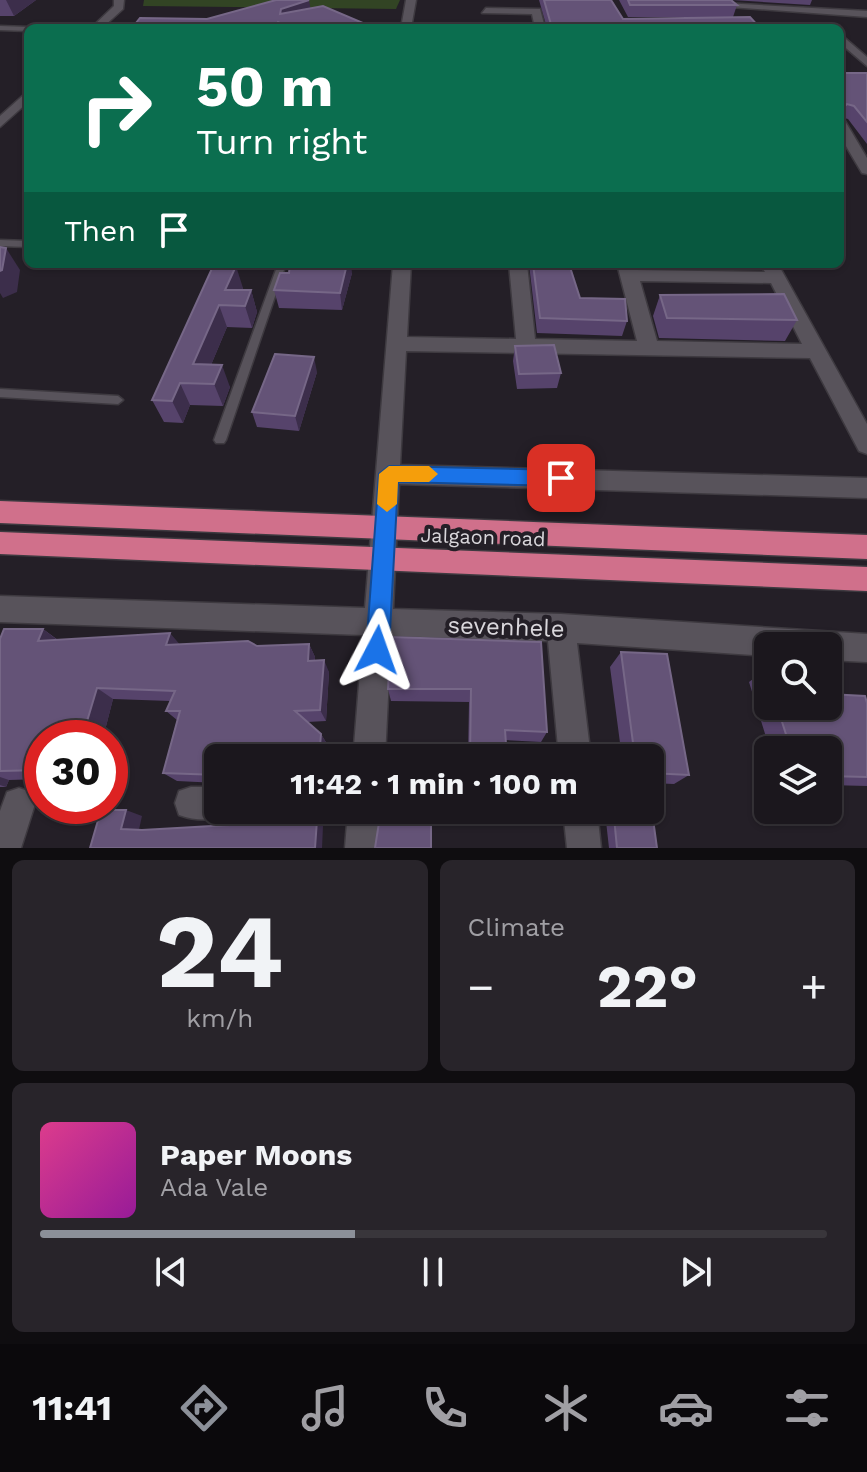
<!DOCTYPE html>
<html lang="en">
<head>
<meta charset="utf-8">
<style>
	:root { --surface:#1b171d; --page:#28242a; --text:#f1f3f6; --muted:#a09fa4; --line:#39363b; --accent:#8c9099 }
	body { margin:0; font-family:"Work Sans",sans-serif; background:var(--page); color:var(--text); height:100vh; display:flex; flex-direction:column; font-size:30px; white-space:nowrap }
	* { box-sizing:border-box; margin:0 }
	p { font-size:26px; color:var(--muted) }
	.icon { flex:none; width:44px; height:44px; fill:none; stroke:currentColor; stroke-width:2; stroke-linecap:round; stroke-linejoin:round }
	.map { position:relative; height:848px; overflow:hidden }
	.panel { display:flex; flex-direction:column; gap:12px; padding:12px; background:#0f0d10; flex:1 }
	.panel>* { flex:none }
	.banner { position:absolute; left:24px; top:24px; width:820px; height:244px; border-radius:12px; box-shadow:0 2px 6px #0004,0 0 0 2px var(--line); background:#0b6e4f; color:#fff; overflow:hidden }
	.tools { position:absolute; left:754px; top:632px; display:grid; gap:16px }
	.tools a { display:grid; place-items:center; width:88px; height:88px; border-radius:12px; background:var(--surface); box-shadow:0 2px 6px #0004,0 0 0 2px var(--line); font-size:40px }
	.speed { position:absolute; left:24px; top:720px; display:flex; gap:16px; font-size:40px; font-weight:700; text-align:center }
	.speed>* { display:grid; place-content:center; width:104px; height:104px; border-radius:50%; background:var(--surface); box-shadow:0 2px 6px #0004,0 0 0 2px var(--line); line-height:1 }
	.speed .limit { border:12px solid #d22; background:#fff; color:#111 }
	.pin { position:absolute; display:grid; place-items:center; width:68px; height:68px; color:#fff; margin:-34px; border-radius:16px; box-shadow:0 4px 12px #0006 }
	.me { position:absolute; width:88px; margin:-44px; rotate:4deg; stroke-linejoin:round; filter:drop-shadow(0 0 6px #0008) }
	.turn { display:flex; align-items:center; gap:28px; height:168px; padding:0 40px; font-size:36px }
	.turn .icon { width:104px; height:104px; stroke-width:2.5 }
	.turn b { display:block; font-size:56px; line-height:68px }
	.then { display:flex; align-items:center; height:76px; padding:0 40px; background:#0003; gap:16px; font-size:30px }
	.big { font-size:60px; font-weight:700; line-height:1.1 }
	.panel .widget { flex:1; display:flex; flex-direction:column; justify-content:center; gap:12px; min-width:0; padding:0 28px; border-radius:12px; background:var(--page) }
	.panel .dial { align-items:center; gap:0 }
	.dial b { font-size:104px; line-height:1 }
	.song { display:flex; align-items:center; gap:24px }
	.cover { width:96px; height:96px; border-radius:12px; background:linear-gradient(135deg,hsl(330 70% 55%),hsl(300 70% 35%)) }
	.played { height:8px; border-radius:4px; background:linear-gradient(90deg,var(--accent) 40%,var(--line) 40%) }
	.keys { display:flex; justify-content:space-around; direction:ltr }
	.heat { display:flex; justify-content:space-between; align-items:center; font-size:44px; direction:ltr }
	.panel .tiles { flex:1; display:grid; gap:12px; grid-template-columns:1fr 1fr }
	.widget:last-child { grid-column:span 2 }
	.trip { position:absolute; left:204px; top:744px; width:460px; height:80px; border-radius:12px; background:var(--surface); box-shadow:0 2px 6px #0004,0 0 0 2px var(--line); font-weight:700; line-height:80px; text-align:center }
	.dock { display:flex; height:128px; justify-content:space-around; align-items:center; background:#0b090c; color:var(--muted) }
	.dock .icon { width:56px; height:56px }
	.dock .active { color:var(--accent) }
	.dock b { font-size:36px; color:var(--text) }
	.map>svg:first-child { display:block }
	.green { fill:#324424 }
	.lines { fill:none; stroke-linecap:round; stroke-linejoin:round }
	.service-casing { stroke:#3e3a40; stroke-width:3 }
	.minor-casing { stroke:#3e3a40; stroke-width:3 }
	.tertiary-casing { stroke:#3e3a40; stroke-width:3 }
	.trunk-casing { stroke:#3e3a40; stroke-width:3 }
	.service { fill:#58535b; fill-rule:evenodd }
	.minor { fill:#58535b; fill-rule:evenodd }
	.tertiary { fill:#58535b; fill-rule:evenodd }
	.trunk { fill:#d0708b; fill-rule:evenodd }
	.wall { fill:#56436b }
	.shaded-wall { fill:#3c2e4b }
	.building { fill:#645377; stroke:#766787; stroke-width:2 }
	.route { fill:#1a73e8; stroke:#114b97; stroke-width:2 }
	.slow { fill:#f59e0b }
	.labels { text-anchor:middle; stroke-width:8; stroke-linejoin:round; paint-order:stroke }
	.street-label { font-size:20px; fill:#d9d6db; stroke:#241f27 }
	.near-street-label { font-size:24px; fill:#d9d6db; stroke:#241f27 }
</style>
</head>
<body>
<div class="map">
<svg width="867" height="848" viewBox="0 0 867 848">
	<rect width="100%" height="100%" fill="#241f27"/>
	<path class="green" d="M144 0H400L396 9 143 6Z"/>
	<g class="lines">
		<defs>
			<path id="service" d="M0 26 28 27 30 28H28V31L0 30Z
				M0 240 28 241V247L0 246Z
				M278 264H286L226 440 224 443H216L214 440Z
				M0 389 118 396 123 400 118 404 0 397Z"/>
			<path id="minor" d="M406 0H416L411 28H401Z
				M670 0 867 11V17L675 3Z
				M486 8 540 9 545 28H535L532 14 482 13Z
				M840 34 867 57V66L840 43Z
				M840 120 845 121 867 158V174L862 173 840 136Z
				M393 264H411L407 337 516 339 509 264H527L535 339 637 341 617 264H635L636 270 765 272 760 264H778L867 424V454L859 451 810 358 406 351 400 465 867 478V498L399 484 393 609 561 614 867 634V662L828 660V646H768V656L577 643 591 758H559L548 641 391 636 385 758H353L363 635 0 622V596L365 608ZM640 281 771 283 802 344 657 341Z
				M191 787H218V810H232L230 815C213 821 196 821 179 815L175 803 179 791Z
				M19 788 31 792 35 804 21 848H0V811L7 792Z
				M348 810H382L379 848H345Z
				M563 810H597L601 848H567Z"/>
			<path id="tertiary" d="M114 0H124L123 9 102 28H91L114 6Z
				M28 91V102L0 127V116Z"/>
			<path id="trunk" d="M0 501 867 535V559L0 523Z
				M0 532 867 567V591L0 554Z"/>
		</defs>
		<use href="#service" class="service-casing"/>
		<use href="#minor" class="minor-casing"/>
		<use href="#tertiary" class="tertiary-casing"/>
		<use href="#trunk" class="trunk-casing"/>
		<use href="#service" class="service"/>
		<use href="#minor" class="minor"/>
		<use href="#tertiary" class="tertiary"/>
		<use href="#trunk" class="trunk"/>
	</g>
	<path class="wall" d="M0 0H36L14 16H0Z
		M539 0H611L623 19 760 28H547Z
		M619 0H812L810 5 732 0 737 5 733 17H628Z
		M310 8 370 26V28H132Z
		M840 73H867V144L848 119 844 118 840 127Z
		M214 264 243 288 242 290H251L257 312 252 328 227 327 211 365 230 387 223 406 190 405 183 423 164 422 152 400Z
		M529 264H569L580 298 627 321 622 336 537 333Z
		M708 264H747L745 268H709Z
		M289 273H352L342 310 279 308 274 290Z
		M660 295 797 320 785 341 659 338 653 316Z
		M515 346 561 373 557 388 517 389 513 361Z
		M317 372 299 431 257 427 252 412Z
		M43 629 58 640 180 645 257 646 309 644 315 657V660L329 672 326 721 307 722 321 734 327 744 326 758H218V783L177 781 163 773 177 720 166 711 170 701 113 699 103 738H42V779L9 780 6 787H0V639Z
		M391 637 547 732 541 742 505 740 468 756 469 702 391 701 388 689Z
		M621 652 689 775 674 784 650 783V758H622L610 667Z
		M765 670H768V706H828L867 703V786L828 785V750H770L749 682Z
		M466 810H510L506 815 466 816Z
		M614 817 657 848H609L606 821Z"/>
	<path class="shaded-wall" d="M6 0H36L14 16Z
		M309 0 312 16 280 14 281 9Z
		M6 248 20 270 17 292 3 298 0 293V271Z
		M347 264H351L352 273 342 310 340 293Z
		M236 266 243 288 235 305 225 290Z
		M251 290 257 312 252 328 245 306Z
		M219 305 227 327 203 384 193 364Z
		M314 357 317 372 299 431 295 416Z
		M222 365 230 387 223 406 214 384Z
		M180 383 190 405 183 423 172 401Z
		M43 629 61 643 38 641Z
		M170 633 182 647 166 645Z
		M309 644 315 657 314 673 308 661Z
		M324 660 329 672 326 721 320 710Z
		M97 688 113 699 103 738H82Z
		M321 734 327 744 326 758H319Z
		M0 777 9 780 6 787 0 785Z
		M126 810 142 816 138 834 121 829Z
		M317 820 323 826 322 848H315Z"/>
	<path class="building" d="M276 0H309L281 9 280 14 323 6 370 26 362 28H291L278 22 275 28H132L140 18 207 19Z
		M544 0H611L623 19 750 17 760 28H552Z
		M628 0H731L737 5H630Z
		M840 73H867V122L854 106 847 104 844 107V119H840Z
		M0 247 6 248 2 270 0 271Z
		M214 264 236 266 225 290H251L245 306 219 305 193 364 222 365 214 384 180 383 172 401 152 400Z
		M290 264H347L340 293 274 290 280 273H289Z
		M533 264H569L580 298 625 299 627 321 540 318Z
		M784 294 797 320 667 318 660 295Z
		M554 345 561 373 519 374 515 346Z
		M275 354 314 357 295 416 252 412Z
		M4 629H43L38 641 170 633 166 645 248 641 257 646 309 644 308 661 324 660 320 710 295 711 321 734 319 758H239L234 752 233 758H218V775L163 773 180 711H166L175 691 97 688 82 738H42V770L0 771V639Z
		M391 637 541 642 547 732 505 730 507 758H466V756H470L471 689H388Z
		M621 652 667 654 689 775 650 773V758H635Z
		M828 694 865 696 867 703V777L828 776V750H791L777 706H828Z
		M378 752H431V758H378Z
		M101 810H126L121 829 142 830 317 820 315 848H90Z
		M381 810H431V848H375Z
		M614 817 653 819 657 848H617Z"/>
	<path class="route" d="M389 466 561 470 571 478 561 486 398 482 389 650 386 659 377 662 369 659 366 650 379 474Z"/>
	<path class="slow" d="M389 466H429L438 474 429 482H398L397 504 387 512 377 504 379 474Z"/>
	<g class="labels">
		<g class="street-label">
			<text transform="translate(483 537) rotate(2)" y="7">Jalgaon road</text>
		</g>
		<g class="near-street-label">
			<text transform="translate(506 627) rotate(2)" y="8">sevenhele</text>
		</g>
	</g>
</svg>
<div class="tools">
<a><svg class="icon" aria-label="search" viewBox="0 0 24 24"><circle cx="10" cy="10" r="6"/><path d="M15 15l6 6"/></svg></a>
<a><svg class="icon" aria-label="layers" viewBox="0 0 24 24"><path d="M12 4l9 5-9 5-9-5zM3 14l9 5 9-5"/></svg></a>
</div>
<div class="speed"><div class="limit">30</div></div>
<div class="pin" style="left:561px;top:478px;background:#d93025"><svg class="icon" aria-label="arrive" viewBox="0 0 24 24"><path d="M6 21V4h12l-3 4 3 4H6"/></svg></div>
<svg class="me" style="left:377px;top:650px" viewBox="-20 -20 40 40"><path d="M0-17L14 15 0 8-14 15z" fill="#1a73e8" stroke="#fff" stroke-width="4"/></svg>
<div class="trip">11:42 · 1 min · 100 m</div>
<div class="banner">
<div class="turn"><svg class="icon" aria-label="right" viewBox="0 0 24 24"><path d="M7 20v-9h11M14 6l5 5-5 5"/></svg><div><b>50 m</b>Turn right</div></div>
<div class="then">Then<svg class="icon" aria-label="arrive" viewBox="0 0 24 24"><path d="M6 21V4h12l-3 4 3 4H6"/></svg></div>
</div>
</div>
<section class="panel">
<div class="tiles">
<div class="widget dial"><b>24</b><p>km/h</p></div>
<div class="widget"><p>Climate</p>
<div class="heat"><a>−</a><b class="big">22°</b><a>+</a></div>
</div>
<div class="widget">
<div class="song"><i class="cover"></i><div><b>Paper Moons</b><p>Ada Vale</p></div></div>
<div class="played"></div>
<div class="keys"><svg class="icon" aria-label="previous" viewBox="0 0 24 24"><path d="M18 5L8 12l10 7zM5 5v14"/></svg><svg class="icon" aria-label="pause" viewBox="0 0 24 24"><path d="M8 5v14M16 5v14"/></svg><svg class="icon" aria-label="next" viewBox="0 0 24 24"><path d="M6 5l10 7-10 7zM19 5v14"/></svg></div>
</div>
</div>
</section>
<nav class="dock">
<b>11:41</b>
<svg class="icon active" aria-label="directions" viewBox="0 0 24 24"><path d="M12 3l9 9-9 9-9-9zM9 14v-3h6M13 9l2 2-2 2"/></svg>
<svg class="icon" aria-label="music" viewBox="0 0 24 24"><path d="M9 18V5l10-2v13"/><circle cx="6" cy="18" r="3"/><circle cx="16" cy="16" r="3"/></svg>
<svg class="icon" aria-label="phone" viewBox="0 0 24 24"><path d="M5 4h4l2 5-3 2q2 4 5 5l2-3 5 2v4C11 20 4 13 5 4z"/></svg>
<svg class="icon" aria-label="climate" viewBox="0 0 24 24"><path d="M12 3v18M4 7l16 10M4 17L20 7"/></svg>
<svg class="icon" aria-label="car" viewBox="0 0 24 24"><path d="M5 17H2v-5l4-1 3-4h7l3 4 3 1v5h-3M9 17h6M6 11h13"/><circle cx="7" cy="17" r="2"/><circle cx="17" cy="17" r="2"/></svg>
<svg class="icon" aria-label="filters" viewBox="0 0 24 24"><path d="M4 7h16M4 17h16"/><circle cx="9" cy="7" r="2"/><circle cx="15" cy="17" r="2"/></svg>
</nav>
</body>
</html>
